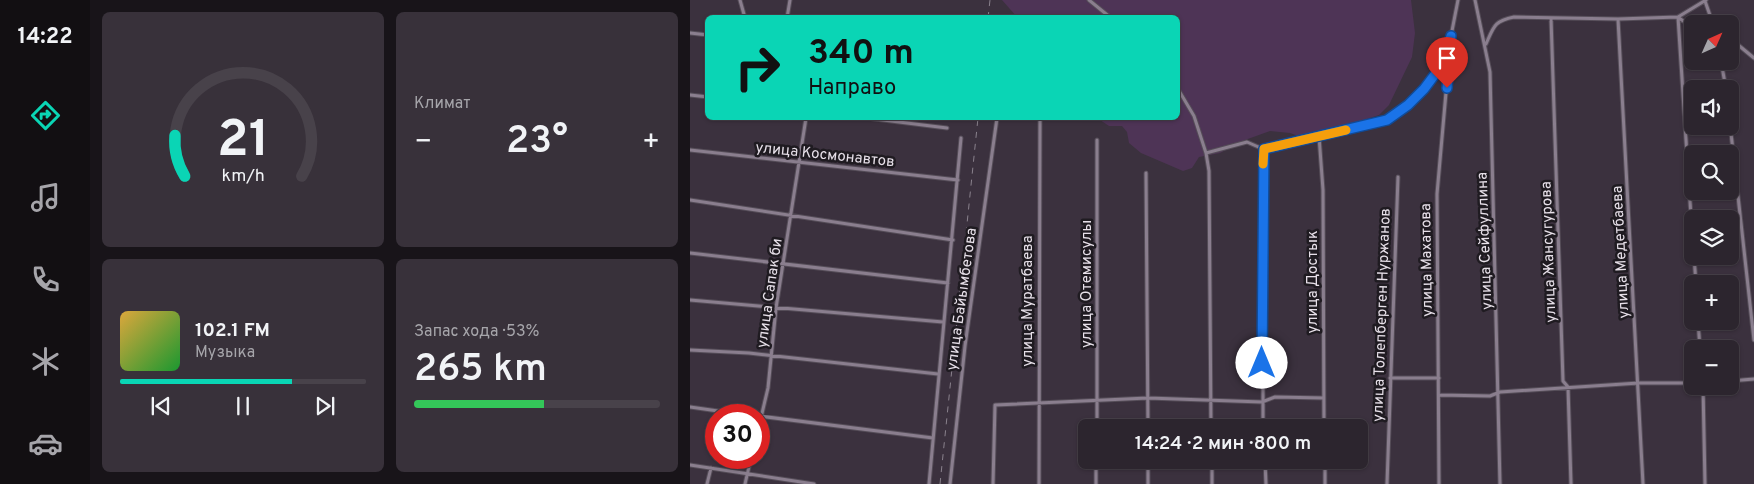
<!DOCTYPE html>
<html lang="ru">
<head>
<meta charset="utf-8">
<style>
	:root { --surface:#2c252e; --page:#38313a; --text:#f1f3f6; --muted:#a6a5aa; --line:#48424a; --accent:#0ad5b5 }
	body { margin:0; font-family:Overpass,sans-serif; background:var(--page); color:var(--text); height:100vh; display:flex; flex-direction:column; font-size:19px; white-space:nowrap }
	* { box-sizing:border-box; margin:0 }
	p { font-size:16px; color:var(--muted) }
	.icon { flex:none; width:28px; height:28px; fill:none; stroke:currentColor; stroke-width:2; stroke-linecap:round; stroke-linejoin:round }
	.map { position:relative; flex:1; overflow:hidden }
	.sheet { display:flex; flex-direction:column; gap:12px; padding:12px; background:#181419; width:600px }
	.sheet>* { flex:none }
	.guide { position:absolute; left:15px; top:15px; width:475px; height:105px; border-radius:8px; box-shadow:0 1px 4px #0004,0 0 0 1px var(--line); background:#0ad5b5; color:#111; overflow:hidden }
	.needle { width:32px; rotate:45deg }
	.tools { position:absolute; left:994px; top:15px; display:grid; gap:10px }
	.tools a { display:grid; place-items:center; width:55px; height:55px; border-radius:8px; background:var(--surface); box-shadow:0 1px 4px #0004,0 0 0 1px var(--line); font-size:25px }
	.speed { position:absolute; left:15px; top:404px; display:flex; gap:10px; font-size:25px; font-weight:700; text-align:center }
	.speed>* { display:grid; place-content:center; width:65px; height:65px; border-radius:50%; background:var(--surface); box-shadow:0 1px 4px #0004,0 0 0 1px var(--line); line-height:1 }
	.speed .limit { border:8px solid #d22; background:#fff; color:#111 }
	.pin { position:absolute; display:grid; place-items:center; width:42px; height:42px; color:#fff; margin:-51px -21px; border-radius:50% 50% 50% 0; rotate:-45deg; box-shadow:0 0 5px #0007 }
	.pin .icon { rotate:45deg }
	.me { position:absolute; width:55px; margin:-28px; rotate:0deg; stroke-linejoin:round; filter:drop-shadow(0 0 4px #0008) }
	.turn { display:flex; align-items:center; gap:18px; height:105px; padding:0 20px; font-size:22px }
	.turn .icon { width:65px; height:65px; stroke-width:2.5 }
	.turn b { display:block; font-size:35px; line-height:42px }
	.big { font-size:38px; font-weight:600; line-height:1.1 }
	.sheet .card { flex:1; display:flex; flex-direction:column; justify-content:center; gap:8px; min-width:0; padding:0 18px; border-radius:8px; background:var(--page) }
	.sheet .dial { align-items:center; gap:0 }
	.dial svg { height:130px; overflow:visible; fill:none; stroke:var(--line); stroke-width:7; stroke-linecap:round; text-anchor:middle }
	.dial text { fill:var(--text); stroke:none }
	.song { display:flex; align-items:center; gap:15px }
	.cover { width:60px; height:60px; border-radius:8px; background:linear-gradient(135deg,hsl(40 70% 55%),hsl(130 70% 35%)) }
	.played { height:5px; border-radius:2px; background:linear-gradient(90deg,var(--accent) 70%,var(--line) 70%) }
	.keys { display:flex; justify-content:space-around; direction:ltr }
	.heat { display:flex; justify-content:space-between; align-items:center; font-size:28px; direction:ltr }
	.charge { height:8px; border-radius:4px; background:linear-gradient(90deg,#34c759 53%,var(--line) 0) }
	.sheet .tiles { flex:1; display:grid; gap:12px; grid-template-columns:repeat(2,1fr) }
	.trip { position:absolute; left:388px; top:419px; width:290px; height:50px; border-radius:8px; background:var(--surface); box-shadow:0 1px 4px #0004,0 0 0 1px var(--line); font-weight:600; line-height:50px; text-align:center }
	main { display:flex; flex:1; min-height:0 }
	.tabs { display:flex; flex-direction:column; width:90px; justify-content:space-around; align-items:center; background:#120f12; color:var(--muted) }
	.tabs .icon { width:35px; height:35px }
	.tabs .selected { color:var(--accent) }
	.tabs b { font-size:22px; color:var(--text) }
	.map>svg:first-child { display:block }
	.green { fill:#4e3456 }
	.lines { fill:none; stroke-linecap:round; stroke-linejoin:round }
	.minor-casing { stroke:#554d58; stroke-width:5 }
	.minor { stroke:#8a7e8e; stroke-width:3 }
	.rail { stroke:#8a828d; stroke-width:1; stroke-dasharray:6 6; stroke-linecap:butt }
	.route-casing { stroke:#114b97; stroke-width:12 }
	.route { stroke:#1a73e8; stroke-width:9 }
	.slow { stroke:#f59e0b; stroke-width:9 }
	.labels { text-anchor:middle; stroke-width:5; stroke-linejoin:round; paint-order:stroke }
	.street-label { font-size:15px; fill:#e7e0e9; stroke:#1f1b21 }
</style>
</head>
<body>
<main>
<nav class="tabs">
<b>14:22</b>
<svg class="icon selected" aria-label="directions" viewBox="0 0 24 24"><path d="M12 3l9 9-9 9-9-9zM9 14v-3h6M13 9l2 2-2 2"/></svg>
<svg class="icon" aria-label="music" viewBox="0 0 24 24"><path d="M9 18V5l10-2v13"/><circle cx="6" cy="18" r="3"/><circle cx="16" cy="16" r="3"/></svg>
<svg class="icon" aria-label="phone" viewBox="0 0 24 24"><path d="M5 4h4l2 5-3 2q2 4 5 5l2-3 5 2v4C11 20 4 13 5 4z"/></svg>
<svg class="icon" aria-label="climate" viewBox="0 0 24 24"><path d="M12 3v18M4 7l16 10M4 17L20 7"/></svg>
<svg class="icon" aria-label="car" viewBox="0 0 24 24"><path d="M5 17H2v-5l4-1 3-4h7l3 4 3 1v5h-3M9 17h6M6 11h13"/><circle cx="7" cy="17" r="2"/><circle cx="17" cy="17" r="2"/></svg>
</nav>
<section class="sheet">
<div class="tiles">
<div class="card dial"><svg viewBox="0 0 100 80">
<path d="M14 69A42 42 0 1 1 86 69"/>
<path d="M14 69A42 42 0 0 1 8 44" stroke="#0ad5b5"/>
<text x="50" y="56" font-size="32" font-weight="700">21</text>
<text x="50" y="72" font-size="11">km/h</text>
</svg></div>
<div class="card"><p>Климат</p>
<div class="heat"><a>−</a><b class="big">23°</b><a>+</a></div>
</div>
<div class="card">
<div class="song"><i class="cover"></i><div><b>102.1 FM</b><p>Музыка</p></div></div>
<div class="played"></div>
<div class="keys"><svg class="icon" aria-label="previous" viewBox="0 0 24 24"><path d="M18 5L8 12l10 7zM5 5v14"/></svg><svg class="icon" aria-label="pause" viewBox="0 0 24 24"><path d="M8 5v14M16 5v14"/></svg><svg class="icon" aria-label="next" viewBox="0 0 24 24"><path d="M6 5l10 7-10 7zM19 5v14"/></svg></div>
</div>
<div class="card"><p>Запас хода · 53%</p><b class="big">265 km</b><div class="charge"></div></div>
</div>
</section>
<div class="map">
<svg width="1064" height="484" viewBox="0 0 1064 484">
	<rect width="100%" height="100%" fill="#3b313e"/>
	<path class="green" d="M312 0H721L725 33 722 57 699 105 689 115 617 139 600 133 580 131 555 140 530 153 509 157 502 168 493 171 451 153 439 143 437 132 432 126H419L407 118H488V18L327 17Z"/>
	<g class="lines">
		<defs>
			<path id="minor" d="M50 0 55 18
				M399 0 421 18
				M785 0 800 72 810 484
				M1015 1 1023 24
				M988 17 1002 232
				M97 18 100 0
				M861 18 873 381 878 387 881 484
				M989 18 1002 27
				M928 19 953 484
				M0 33 18 35
				M1040 43 1047 44 1064 58
				M796 44C804 26 804 21 824 17L928 19 988 17 1016 0
				M1031 61 1036 89
				M488 89 504 116 516 153
				M0 95 18 97
				M177 118 257 128
				M1040 124 1064 340
				M629 136 633 190 634 428
				M0 150 268 180
				M456 173 458 428
				M0 200 263 240
				M0 253 258 283
				M1004 256 1006 284
				M0 300 253 322
				M1008 321 1010 349
				M0 350 59 353 248 374
				M700 378H749
				M1040 381 1064 379
				M1013 386 1015 484
				M749 395 800 396 810 392 949 383H1002
				M0 407 56 415
				M69 416 243 438
				M69 426 78 388 86 308 116 118
				M407 428V140
				M521 428 519 171 516 153 557 142 573 149 697 120 718 105 733 89 749 69 761 36
				M573 428V149
				M458 460V484
				M522 460V484
				M575 460 576 484
				M635 460V484
				M0 465 124 484
				M17 484 21 468
				M55 484 61 458
				M239 484 271 138
				M260 484 275 346 307 118
				M303 484 305 405 458 398 572 402 585 397 634 398
				M349 484 350 118
				M406 484V460
				M697 484 708 177
				M749 484 747 194 761 36 768 0"/>
		</defs>
		<use href="#minor" class="minor-casing"/>
		<use href="#minor" class="minor"/>
		<path class="rail" d="M298 18 300 0
			M250 484 288 118"/>
	</g>
	<g class="lines">
		<defs>
			<path id="route" d="M572 363 574 149 697 120 718 105 734 89 749 69 761 36 757 88"/>
		</defs>
		<use href="#route" class="route-casing"/>
		<use href="#route" class="route"/>
		<path class="slow" d="M573 164 574 149 656 130"/>
	</g>
	<g class="labels">
		<g class="street-label">
			<text transform="translate(135 154) rotate(6)" y="5">улица Космонавтов</text>
			<text transform="translate(794 241) rotate(-92)" y="5">улица Сейфуллина</text>
			<text transform="translate(858 252) rotate(-92)" y="5">улица Жансугурова</text>
			<text transform="translate(930 252) rotate(-93)" y="5">улица Медетбаева</text>
			<text transform="translate(736 260) rotate(-91)" y="5">улица Махатова</text>
			<text transform="translate(622 282) rotate(-90)" y="5">улица Достык</text>
			<text transform="translate(396 284) rotate(-90)" y="5">улица Отемисулы</text>
			<text transform="translate(79 293) rotate(-82)" y="5">улица Сапак би</text>
			<text transform="translate(271 299) rotate(-82)" y="5">улица Байымбетова</text>
			<text transform="translate(337 301) rotate(-90)" y="5">улица Муратбаева</text>
			<text transform="translate(691 315) rotate(-88)" y="5">улица Толепберген Нуржанов</text>
		</g>
	</g>
</svg>
<div class="tools">
<a><svg class="needle" viewBox="-14 -14 28 28"><path d="M0-13l5 13h-10z" fill="#e53935"/><path d="M0 13l5-13h-10z" fill="#a6a5aa"/></svg></a>
<a><svg class="icon" aria-label="sound" viewBox="0 0 24 24"><path d="M4 9h4l5-4v14l-5-4H4zM17 9q2 3 0 6"/></svg></a>
<a><svg class="icon" aria-label="search" viewBox="0 0 24 24"><circle cx="10" cy="10" r="6"/><path d="M15 15l6 6"/></svg></a>
<a><svg class="icon" aria-label="layers" viewBox="0 0 24 24"><path d="M12 4l9 5-9 5-9-5zM3 14l9 5 9-5"/></svg></a>
<a>+</a>
<a>−</a>
</div>
<div class="speed"><div class="limit">30</div></div>
<div class="pin" style="left:757px;top:88px;background:#d93025"><svg class="icon" aria-label="arrive" viewBox="0 0 24 24"><path d="M6 21V4h12l-3 4 3 4H6"/></svg></div>
<svg class="me" style="left:572px;top:363px" viewBox="-20 -20 40 40"><circle r="19" fill="#fff"/><path d="M0-13L10 11 0 6-10 11z" fill="#1a73e8"/></svg>
<div class="trip">14:24 · 2 мин · 800 m</div>
<div class="guide">
<div class="turn"><svg class="icon" aria-label="right" viewBox="0 0 24 24"><path d="M7 20v-9h11M14 6l5 5-5 5"/></svg><div><b>340 m</b>Направо</div></div>
</div>
</div>
</main>
</body>
</html>
